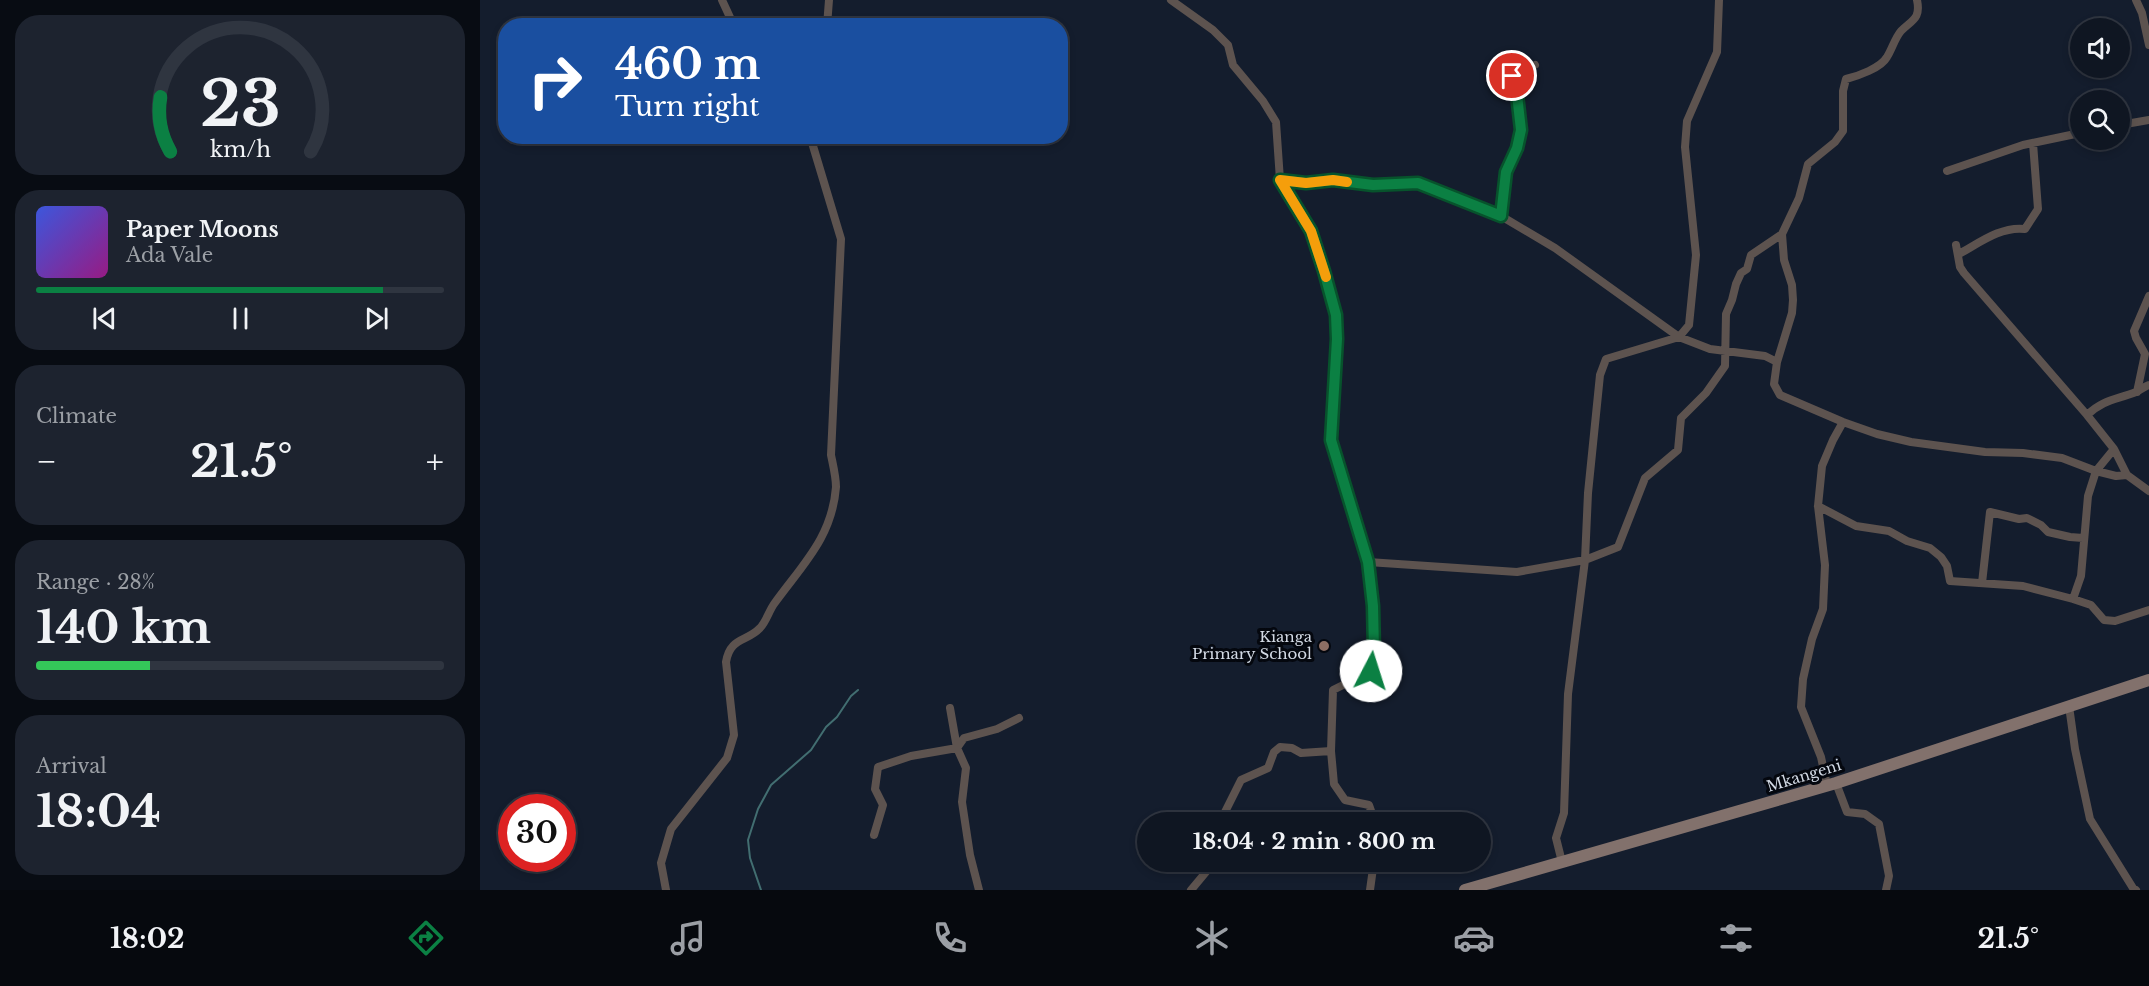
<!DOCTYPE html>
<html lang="en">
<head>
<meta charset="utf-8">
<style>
	:root { --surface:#0f1622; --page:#1d232f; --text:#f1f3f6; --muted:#9b9fa5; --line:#2f3540; --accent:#0b8043 }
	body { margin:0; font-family:"Libre Baskerville",serif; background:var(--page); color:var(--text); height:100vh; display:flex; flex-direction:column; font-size:22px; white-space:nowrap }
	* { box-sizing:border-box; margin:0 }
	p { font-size:20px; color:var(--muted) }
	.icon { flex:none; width:33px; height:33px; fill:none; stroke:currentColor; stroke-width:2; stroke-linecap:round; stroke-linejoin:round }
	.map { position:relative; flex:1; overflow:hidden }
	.panel { display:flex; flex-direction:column; gap:15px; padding:15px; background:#080c13; width:480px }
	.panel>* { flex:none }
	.hud { position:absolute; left:18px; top:18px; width:570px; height:126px; border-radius:24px; box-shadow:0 3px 9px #0003,0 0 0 2px var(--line); background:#1a4fa0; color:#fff; overflow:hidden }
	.tools { position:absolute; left:1590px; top:18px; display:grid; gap:12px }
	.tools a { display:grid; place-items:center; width:60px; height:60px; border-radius:50%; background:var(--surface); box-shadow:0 3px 9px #0003,0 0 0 2px var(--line); font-size:30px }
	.speed { position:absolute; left:18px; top:794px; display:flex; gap:12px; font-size:30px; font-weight:700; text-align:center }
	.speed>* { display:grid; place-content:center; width:78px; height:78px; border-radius:50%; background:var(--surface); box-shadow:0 3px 9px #0003,0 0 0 2px var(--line); line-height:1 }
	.speed .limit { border:9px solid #d22; background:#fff; color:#111 }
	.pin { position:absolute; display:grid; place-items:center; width:51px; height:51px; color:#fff; margin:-26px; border:3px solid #fff; border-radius:50%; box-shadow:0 2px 6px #0007 }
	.me { position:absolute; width:66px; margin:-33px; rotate:5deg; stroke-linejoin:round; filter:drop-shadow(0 0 4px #0008) }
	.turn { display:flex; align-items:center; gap:21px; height:126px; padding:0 18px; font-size:27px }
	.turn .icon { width:78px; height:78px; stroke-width:2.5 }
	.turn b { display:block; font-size:42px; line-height:51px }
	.big { font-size:45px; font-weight:700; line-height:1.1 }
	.panel .tile { flex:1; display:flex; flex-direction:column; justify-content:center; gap:9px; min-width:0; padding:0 21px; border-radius:24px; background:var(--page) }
	.panel .dial { align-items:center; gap:0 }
	.dial svg { height:156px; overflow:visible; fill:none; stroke:var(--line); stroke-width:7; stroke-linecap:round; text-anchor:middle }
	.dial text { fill:var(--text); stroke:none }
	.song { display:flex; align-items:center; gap:18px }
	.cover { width:72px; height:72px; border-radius:9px; background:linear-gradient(135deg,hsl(230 70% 55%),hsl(310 70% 35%)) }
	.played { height:6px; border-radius:3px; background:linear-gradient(90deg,var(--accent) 85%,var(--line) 85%) }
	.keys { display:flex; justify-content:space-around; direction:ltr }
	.heat { display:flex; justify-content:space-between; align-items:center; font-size:33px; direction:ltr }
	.charge { height:9px; border-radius:4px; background:linear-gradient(90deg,#34c759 28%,var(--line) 0) }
	.trip { position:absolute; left:657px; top:812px; width:354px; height:60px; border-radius:30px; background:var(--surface); box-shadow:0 3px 9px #0003,0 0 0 2px var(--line); font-weight:700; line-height:60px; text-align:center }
	.tabs { display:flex; height:96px; justify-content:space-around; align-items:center; background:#06090e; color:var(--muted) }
	.tabs .icon { width:42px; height:42px }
	.tabs .active { color:var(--accent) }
	.tabs b { font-size:27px; color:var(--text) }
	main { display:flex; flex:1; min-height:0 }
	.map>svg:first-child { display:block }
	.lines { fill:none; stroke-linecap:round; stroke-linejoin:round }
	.stream { stroke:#426e71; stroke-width:2 }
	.street { stroke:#5d534f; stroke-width:8 }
	.secondary { stroke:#82716c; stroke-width:12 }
	.route-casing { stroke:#07532c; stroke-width:15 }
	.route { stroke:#0b8043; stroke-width:10 }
	.slow { stroke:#f59e0b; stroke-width:10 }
	.education-dot { fill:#8d6e63; stroke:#04070e; stroke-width:2 }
	.labels { text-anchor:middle; stroke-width:6; stroke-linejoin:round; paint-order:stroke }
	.poi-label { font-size:15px; fill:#d2d9e4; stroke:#04070e; text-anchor:end }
	.street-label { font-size:15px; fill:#d2d9e4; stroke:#04070e }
</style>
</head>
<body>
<main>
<section class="panel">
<div class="tile dial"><svg viewBox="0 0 100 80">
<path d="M14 69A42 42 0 1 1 86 69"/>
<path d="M14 69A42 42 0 0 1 9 41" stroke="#0b8043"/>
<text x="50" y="56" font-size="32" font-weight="700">23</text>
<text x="50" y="72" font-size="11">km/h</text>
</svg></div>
<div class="tile">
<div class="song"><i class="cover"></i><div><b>Paper Moons</b><p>Ada Vale</p></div></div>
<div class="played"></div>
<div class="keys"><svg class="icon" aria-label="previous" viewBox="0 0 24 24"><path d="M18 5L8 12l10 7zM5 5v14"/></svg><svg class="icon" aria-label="pause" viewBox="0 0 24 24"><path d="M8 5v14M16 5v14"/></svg><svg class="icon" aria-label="next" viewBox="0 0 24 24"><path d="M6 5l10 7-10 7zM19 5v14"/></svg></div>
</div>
<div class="tile"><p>Climate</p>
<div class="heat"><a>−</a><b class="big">21.5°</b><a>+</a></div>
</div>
<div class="tile"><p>Range · 28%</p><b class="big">140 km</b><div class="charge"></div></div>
<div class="tile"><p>Arrival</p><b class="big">18:04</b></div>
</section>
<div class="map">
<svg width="1669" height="890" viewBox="0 0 1669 890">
	<rect width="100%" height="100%" fill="#141d2d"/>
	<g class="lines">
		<path class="stream" d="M281 890 270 858 268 840 278 809 291 785 331 750 346 727 357 717 371 696 378 690"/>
		<path class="street" d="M242 0 254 26
			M691 0 733 30 748 45 753 65 783 101 796 122 800 180 831 231 845 271 856 315 857 339 851 440 888 562 893 606 894 651 891 671 853 690 851 751 854 784 865 800 889 805 895 822
			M1437 0C1441 19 1432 20 1421 31 1415 38 1412 49 1407 57 1401 68 1378 76 1366 79L1363 91V131L1355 142 1328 164 1319 198 1302 234 1304 260 1312 285 1313 300 1312 313 1297 362 1294 384 1300 395 1363 422 1397 434 1431 442 1505 452 1543 453 1582 458 1616 471 1636 476 1647 475 1669 491
			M1656 0 1662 13 1669 45
			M347 26 349 0
			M1055 65 1032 76 1036 86 1041 130 1037 148 1026 172 1021 216 1075 248 1199 337 1230 349 1285 356 1297 362
			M1640 125 1669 120
			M1467 171 1543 145 1600 133
			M800 180 826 183 853 180 893 185 938 183 1021 216
			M1476 245 1480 267 1484 273 1607 415
			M1479 254C1499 243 1521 226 1545 229L1558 209 1553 143
			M1657 392 1665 354 1656 338 1654 331 1669 296
			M1634 449 1647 475
			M1338 506 1376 526 1409 531 1427 541 1450 548 1461 557 1467 566 1470 581 1543 586 1593 599 1601 576 1608 496 1616 471 1634 449 1607 415C1624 399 1636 400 1656 392 1660 390 1664 387 1669 385
			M888 562 1037 572 1105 560 1138 547 1165 478 1198 450 1201 418 1226 393 1245 366 1246 314 1252 300 1256 284 1261 273 1267 269 1271 255 1302 234
			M1502 583 1510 512 1539 519 1547 518 1561 525 1568 532 1590 537 1603 538
			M1593 599 1611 605 1624 620 1635 621 1669 610
			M1589 706 1595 749 1610 819 1653 888 1656 890
			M470 708 477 748 486 768 482 802 490 855 499 890
			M1356 783 1367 812 1385 814 1399 824 1409 876 1406 890
			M1347 785 1341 757 1321 707 1323 679 1332 639 1343 609 1345 565 1338 506 1342 466 1353 440 1363 422
			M740 822 761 780 788 768 794 752 800 747 812 748 821 753 851 751
			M394 835 403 805 395 789 398 767 431 756 477 748 484 738 517 729 539 718
			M1082 862 1076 838 1084 813 1088 694 1105 560 1108 493 1120 375 1126 359 1199 337 1209 325 1216 255 1205 147 1207 121 1237 52 1239 0
			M186 890 181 863 191 829 247 758 254 735 246 662C250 637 267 642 280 628 286 622 289 611 294 604 322 565 352 538 356 487 356 477 353 465 351 455L361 239 330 136
			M711 890 726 872 723 861
			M890 890 894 861"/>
		<path class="secondary" d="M985 890 1356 783 1669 680"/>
	</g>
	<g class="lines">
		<defs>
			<path id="route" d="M891 671 894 651 893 606 888 562 851 440 857 339 856 315 844 271 831 231 800 180 826 183 853 180 893 185 938 183 1021 216 1026 172 1037 148 1041 130 1036 86 1032 76"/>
		</defs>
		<use href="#route" class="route-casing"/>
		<use href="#route" class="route"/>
		<path class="slow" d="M846 277 831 231 800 180 826 183 853 180 867 182"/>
	</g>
	<circle class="education-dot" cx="844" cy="646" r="6"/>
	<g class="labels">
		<g class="poi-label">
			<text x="832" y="642">Kianga<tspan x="832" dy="17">Primary School</tspan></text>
		</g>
		<g class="street-label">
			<text transform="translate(1324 776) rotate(-17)" y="5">Mkangeni</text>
		</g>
	</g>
</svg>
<div class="tools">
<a><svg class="icon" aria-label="sound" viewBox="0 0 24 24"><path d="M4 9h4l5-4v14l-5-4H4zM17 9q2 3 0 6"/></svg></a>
<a><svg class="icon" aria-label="search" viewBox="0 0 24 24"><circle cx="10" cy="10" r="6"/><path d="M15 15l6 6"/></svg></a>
</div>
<div class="speed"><div class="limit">30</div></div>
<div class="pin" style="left:1032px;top:76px;background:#d93025"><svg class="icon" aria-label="arrive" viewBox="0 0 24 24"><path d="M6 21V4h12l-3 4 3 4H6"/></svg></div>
<svg class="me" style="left:891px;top:671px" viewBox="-20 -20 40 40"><circle r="19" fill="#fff"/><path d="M0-13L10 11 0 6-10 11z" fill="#0b8043"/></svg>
<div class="trip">18:04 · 2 min · 800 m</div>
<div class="hud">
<div class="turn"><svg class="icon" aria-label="right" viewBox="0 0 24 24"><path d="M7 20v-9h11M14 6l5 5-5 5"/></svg><div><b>460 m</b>Turn right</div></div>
</div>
</div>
</main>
<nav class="tabs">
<b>18:02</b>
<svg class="icon active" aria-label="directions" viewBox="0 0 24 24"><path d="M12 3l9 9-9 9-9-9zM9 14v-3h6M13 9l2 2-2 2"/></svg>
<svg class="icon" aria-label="music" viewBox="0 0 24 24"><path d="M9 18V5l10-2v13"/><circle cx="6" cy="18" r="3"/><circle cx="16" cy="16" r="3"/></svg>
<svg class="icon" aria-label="phone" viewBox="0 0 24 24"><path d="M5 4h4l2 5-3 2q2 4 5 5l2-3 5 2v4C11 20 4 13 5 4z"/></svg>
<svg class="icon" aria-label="climate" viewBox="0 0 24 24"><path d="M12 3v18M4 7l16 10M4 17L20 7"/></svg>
<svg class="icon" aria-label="car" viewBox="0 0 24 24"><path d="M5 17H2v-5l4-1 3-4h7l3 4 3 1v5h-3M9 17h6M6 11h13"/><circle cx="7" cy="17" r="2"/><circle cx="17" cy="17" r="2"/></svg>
<svg class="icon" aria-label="filters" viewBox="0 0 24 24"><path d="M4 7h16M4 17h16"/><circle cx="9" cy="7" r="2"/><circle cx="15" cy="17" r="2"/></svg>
<b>21.5°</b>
</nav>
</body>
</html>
